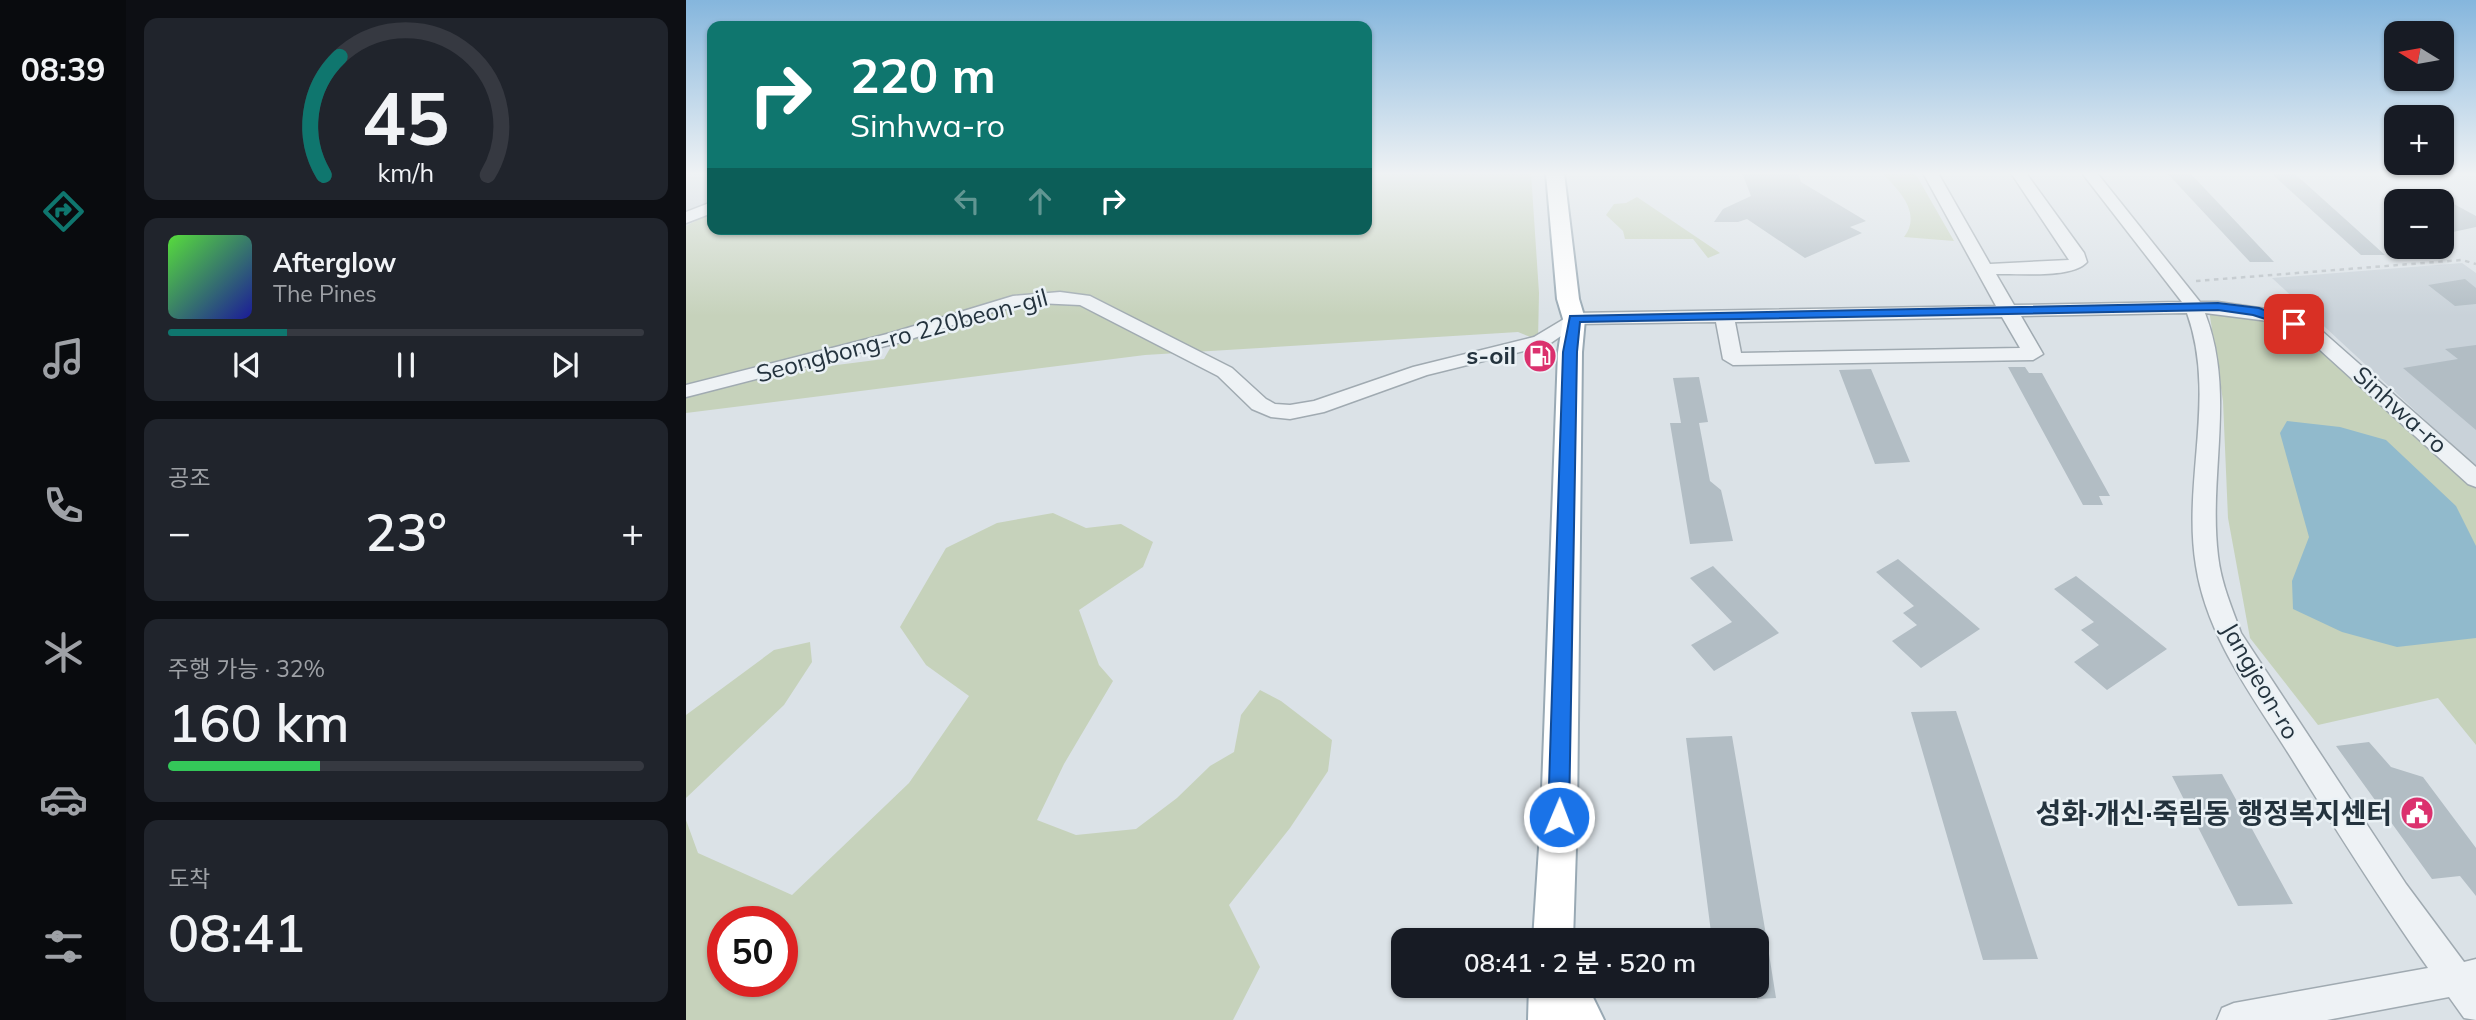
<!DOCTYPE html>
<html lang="ko">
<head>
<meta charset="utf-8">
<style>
	:root { --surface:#171b24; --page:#20242c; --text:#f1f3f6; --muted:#9ea1a6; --line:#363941; --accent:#0f766e }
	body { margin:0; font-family:Mulish,"Noto Sans KR",sans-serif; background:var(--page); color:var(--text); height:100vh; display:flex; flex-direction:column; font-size:26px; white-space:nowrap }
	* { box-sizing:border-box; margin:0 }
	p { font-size:23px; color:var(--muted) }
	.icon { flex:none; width:38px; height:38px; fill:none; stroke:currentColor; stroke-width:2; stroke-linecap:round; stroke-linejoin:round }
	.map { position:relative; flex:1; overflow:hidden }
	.side { display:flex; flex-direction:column; gap:18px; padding:18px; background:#0d0f14; width:560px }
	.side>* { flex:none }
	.guide { position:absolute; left:21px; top:21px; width:665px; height:214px; border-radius:14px; box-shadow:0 2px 5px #0004; background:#0f766e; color:#fff; overflow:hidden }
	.needle { width:46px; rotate:281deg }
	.tools { position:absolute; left:1698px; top:21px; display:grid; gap:14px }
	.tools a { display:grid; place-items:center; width:70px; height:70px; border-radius:14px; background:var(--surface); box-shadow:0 2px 5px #0004; font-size:35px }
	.speed { position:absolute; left:21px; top:906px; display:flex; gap:14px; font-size:35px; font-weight:700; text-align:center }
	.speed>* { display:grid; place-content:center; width:91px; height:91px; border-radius:50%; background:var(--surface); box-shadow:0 2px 5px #0004; line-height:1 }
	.speed .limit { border:10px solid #d22; background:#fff; color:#111 }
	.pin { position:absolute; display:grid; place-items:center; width:60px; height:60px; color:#fff; margin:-30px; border-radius:14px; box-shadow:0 4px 10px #0006 }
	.me { position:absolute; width:77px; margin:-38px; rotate:1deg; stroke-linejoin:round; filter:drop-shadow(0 0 5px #0008) }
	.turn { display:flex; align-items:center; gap:24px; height:147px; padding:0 28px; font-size:32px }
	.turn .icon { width:91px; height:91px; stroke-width:2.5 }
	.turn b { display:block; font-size:49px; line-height:60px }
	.lanes { display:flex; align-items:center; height:66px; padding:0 28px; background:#0003; justify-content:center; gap:35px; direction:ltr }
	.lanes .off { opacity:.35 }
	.big { font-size:52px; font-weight:600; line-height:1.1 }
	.side .widget { flex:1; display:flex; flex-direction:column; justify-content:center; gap:10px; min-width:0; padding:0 24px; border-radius:14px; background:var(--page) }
	.side .dial { align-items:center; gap:0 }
	.dial svg { height:182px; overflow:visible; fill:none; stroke:var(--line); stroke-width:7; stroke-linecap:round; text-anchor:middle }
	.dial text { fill:var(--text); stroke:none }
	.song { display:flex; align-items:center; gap:21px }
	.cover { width:84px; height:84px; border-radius:10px; background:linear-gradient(135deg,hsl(110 70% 55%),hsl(240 70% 35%)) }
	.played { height:7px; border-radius:4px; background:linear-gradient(90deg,var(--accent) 25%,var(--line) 25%) }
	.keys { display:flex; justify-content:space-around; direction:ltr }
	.heat { display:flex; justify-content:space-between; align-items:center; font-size:38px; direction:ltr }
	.charge { height:10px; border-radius:5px; background:linear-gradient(90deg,#34c759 32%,var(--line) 0) }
	.trip { position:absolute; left:705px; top:928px; width:378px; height:70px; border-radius:14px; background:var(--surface); box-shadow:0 2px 5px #0004; font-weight:600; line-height:70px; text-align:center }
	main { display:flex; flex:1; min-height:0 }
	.dock { display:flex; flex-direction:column; width:126px; justify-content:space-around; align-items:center; background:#090b0e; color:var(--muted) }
	.dock .icon { width:49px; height:49px }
	.dock .on { color:var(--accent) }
	.dock b { font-size:32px; color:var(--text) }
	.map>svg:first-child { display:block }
	.built { fill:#c9d2d9 }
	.green { fill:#c6d2bb; fill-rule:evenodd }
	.water { fill:#91bacc }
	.building { fill:#b2bdc4 }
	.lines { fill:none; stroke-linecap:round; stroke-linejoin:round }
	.minor-casing { stroke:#a0aab1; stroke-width:3 }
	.major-casing { stroke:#99a9b4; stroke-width:4 }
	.path { stroke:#b9c0c5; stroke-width:2.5; stroke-dasharray:4.5 4.5; stroke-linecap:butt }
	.minor { fill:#eef2f5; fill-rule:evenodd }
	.major { fill:#fff; fill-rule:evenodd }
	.route { fill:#1a73e8; stroke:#114b97; stroke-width:2 }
	.labels { text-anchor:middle; stroke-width:5; stroke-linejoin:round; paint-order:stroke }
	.street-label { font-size:24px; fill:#24333e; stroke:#eaf1f5 }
	.poi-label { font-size:24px; font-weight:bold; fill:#24333e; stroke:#eaf1f5; text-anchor:end }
	.near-poi-label { font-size:28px; font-weight:bold; fill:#24333e; stroke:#eaf1f5; text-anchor:end }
</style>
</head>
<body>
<main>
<nav class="dock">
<b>08:39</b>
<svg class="icon on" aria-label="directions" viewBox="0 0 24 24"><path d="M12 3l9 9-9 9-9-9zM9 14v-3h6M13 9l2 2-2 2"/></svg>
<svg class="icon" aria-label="music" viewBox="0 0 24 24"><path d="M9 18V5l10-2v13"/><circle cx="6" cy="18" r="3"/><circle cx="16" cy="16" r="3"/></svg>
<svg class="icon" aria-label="phone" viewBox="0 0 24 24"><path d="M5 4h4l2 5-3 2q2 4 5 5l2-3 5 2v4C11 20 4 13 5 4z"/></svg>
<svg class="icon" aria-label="climate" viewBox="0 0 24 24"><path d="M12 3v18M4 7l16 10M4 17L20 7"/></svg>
<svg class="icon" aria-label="car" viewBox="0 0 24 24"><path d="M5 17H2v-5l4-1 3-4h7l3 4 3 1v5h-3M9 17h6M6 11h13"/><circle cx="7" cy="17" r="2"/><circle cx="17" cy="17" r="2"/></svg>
<svg class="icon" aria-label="filters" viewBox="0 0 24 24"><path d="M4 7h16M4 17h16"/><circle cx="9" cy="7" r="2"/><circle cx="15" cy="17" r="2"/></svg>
</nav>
<section class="side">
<div class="widget dial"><svg viewBox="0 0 100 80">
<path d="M14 69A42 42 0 1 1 86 69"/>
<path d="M14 69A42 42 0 0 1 21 17" stroke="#0f766e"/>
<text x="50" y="56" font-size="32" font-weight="700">45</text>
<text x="50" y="72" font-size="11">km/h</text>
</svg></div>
<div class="widget">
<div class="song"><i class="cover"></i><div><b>Afterglow</b><p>The Pines</p></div></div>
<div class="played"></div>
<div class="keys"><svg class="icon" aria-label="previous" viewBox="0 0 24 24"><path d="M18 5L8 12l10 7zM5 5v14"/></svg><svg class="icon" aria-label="pause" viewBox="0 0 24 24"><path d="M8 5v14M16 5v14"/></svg><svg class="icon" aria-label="next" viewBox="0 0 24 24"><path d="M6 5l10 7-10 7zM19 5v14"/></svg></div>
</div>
<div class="widget"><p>공조</p>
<div class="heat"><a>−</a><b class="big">23°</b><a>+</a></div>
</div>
<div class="widget"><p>주행 가능 · 32%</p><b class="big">160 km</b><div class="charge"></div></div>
<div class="widget"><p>도착</p><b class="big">08:41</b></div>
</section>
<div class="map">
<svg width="1790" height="1020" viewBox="0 0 1790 1020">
	<rect width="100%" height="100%" fill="#dbe2e7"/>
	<path class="built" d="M0 173H26V212L0 226Z
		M1776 263 1790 273V467L1586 278Z"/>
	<path class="green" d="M681 173H845L853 293 852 340 832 332 459 355 0 413V226L26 212V229H681ZM211 336 198 359 73 375Z
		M1196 173H1229L1268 241 1218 237C1236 214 1214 191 1196 173Z
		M951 197 1034 253 1022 258 1007 239H939L937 231 920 215 928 204 940 203Z
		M1523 310 1575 318 1629 343 1790 487V745L1752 698 1632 725 1564 638 1542 518 1537 401Z
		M367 513 400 528 435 524 467 542 457 567 393 610 413 665 427 681 378 764 351 820 390 835 450 829 491 798 524 766 548 752 555 715 574 690 595 701 646 740 642 771 604 828 543 905 574 967 547 1020H0V820L12 853 106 895 223 783 283 696 240 665 214 627 260 548 311 523ZM96 922V982H37V922Z
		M124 642 126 662 98 705 0 798V715L88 650Z"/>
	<path class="water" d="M1601 421 1654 427 1700 440 1770 506 1790 546V638L1711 647 1656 632 1607 609 1606 581 1623 537 1594 433Z"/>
	<path class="building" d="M1056 173H1112L1115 182 1180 221 1164 227 1176 233 1119 258 1061 219 1052 222H1028L1037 209 1065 196Z
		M1481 173H1504L1588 262H1564Z
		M1585 173H1608L1699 255H1675Z
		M1755 197 1790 216V227L1767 232 1755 226Z
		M1779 279 1790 288V304L1769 306 1742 285Z
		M1790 345V430L1717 368 1772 359 1759 349Z
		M1322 367H1339L1343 373H1356L1424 496H1413L1417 505H1397Z
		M1185 369 1224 462 1189 464 1153 370Z
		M1013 377 1022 422 1013 423 1024 481 1035 490 1047 541 1004 544 984 423H995L987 378Z
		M1212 559 1294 629 1235 668 1206 641 1231 625 1217 613 1228 606 1190 572Z
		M1027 566 1093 633 1028 671 1005 645 1046 622 1004 578Z
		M1390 576 1481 649 1421 690 1388 662 1413 645 1395 630 1408 622 1368 589Z
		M1270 711 1352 959 1297 960 1225 712Z
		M1046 736 1080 935 1090 998 1071 999V940H1026L1000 738Z
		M1683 742 1705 767 1737 777 1790 848V896L1774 876 1746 879 1650 746Z
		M1536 774 1607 904 1552 906 1486 776Z"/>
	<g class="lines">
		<defs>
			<path id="minor" d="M1237 173H1252L1304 264 1383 260 1325 173H1340L1398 253 1401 262C1386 279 1333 273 1310 274L1328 305 1496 302 1396 173H1411L1514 302H1532L1587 310 1637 332 1790 467V487L1782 484 1623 340 1582 321 1519 313C1550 393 1522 474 1532 556 1535 583 1546 608 1555 633L1720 884 1778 962 1790 959V1020L1778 1018 1763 997 1641 1020H1531L1536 1008 1548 1003 1742 968C1694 900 1650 830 1606 759 1568 698 1521 638 1510 566 1496 481 1531 397 1501 313L1335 316 1357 354 1347 360 1047 365 1037 359 1030 322 892 324 862 345 741 375 638 412 604 419 585 417 566 409 532 376 394 305 351 303 310 311 219 341 0 397V385L205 333 327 296 374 292 404 296 546 368 580 399 589 404 604 405 628 401 727 367 848 337 888 313 1310 306ZM1316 317 1334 348 1055 353 1049 322Z
				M26 202V213L0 223V212Z"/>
			<path id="major" d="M860 173H878L893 299 899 319 896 352 891 817 887 940H847L855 817 872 352 877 319 871 299Z
				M843 985H901L918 1020H842Z"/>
		</defs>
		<use href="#minor" class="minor-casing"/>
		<use href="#major" class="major-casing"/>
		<path class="path" d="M1510 281 1776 260 1790 264"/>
		<use href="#minor" class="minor"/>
		<use href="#major" class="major"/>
	</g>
	<linearGradient id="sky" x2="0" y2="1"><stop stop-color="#85b6dd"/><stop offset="0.55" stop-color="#eff2f4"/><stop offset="1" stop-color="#eff2f4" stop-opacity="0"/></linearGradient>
	<rect width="1790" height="316" fill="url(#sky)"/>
	<path class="route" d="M1532 303 1573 308 1614 324 1608 328 1567 315 1532 310 894 322 891 352 883 817 880 824 873 827 865 824 862 817 877 352 884 316Z"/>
	<defs>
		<symbol id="fuel-disc" viewBox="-11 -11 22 22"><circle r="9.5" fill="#db316e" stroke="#eaf1f5"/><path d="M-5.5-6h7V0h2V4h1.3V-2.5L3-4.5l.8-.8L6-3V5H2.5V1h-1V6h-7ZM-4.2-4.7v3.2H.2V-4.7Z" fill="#fff"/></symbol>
		<symbol id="civic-disc" viewBox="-11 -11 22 22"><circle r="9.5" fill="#db316e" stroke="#eaf1f5"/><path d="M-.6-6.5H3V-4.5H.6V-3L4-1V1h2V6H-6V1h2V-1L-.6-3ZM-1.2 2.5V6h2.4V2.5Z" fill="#fff"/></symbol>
	</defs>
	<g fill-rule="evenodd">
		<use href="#fuel-disc" x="835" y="337" width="38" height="38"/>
		<use href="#civic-disc" x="1712" y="794" width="38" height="38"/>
	</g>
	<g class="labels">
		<g class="street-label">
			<text transform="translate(216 336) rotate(-15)" y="8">Seongbong-ro 220beon-gil</text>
			<text transform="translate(1714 410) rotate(42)" y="8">Sinhwa-ro</text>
			<text transform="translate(1574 681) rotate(60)" y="8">Jangjeon-ro</text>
		</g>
		<g class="poi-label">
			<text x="830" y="364">s-oil</text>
		</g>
		<g class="near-poi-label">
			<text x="1706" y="823">성화·개신·죽림동 행정복지센터</text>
		</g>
	</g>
</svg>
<div class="tools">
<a><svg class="needle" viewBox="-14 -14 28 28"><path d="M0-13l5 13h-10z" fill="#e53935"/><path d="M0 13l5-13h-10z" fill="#9ea1a6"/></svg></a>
<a>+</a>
<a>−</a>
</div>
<div class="speed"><div class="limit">50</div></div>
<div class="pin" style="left:1608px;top:324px;background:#d93025"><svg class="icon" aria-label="arrive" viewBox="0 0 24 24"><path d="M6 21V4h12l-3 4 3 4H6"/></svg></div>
<svg class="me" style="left:873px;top:817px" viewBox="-20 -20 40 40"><circle r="17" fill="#1a73e8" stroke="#fff" stroke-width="3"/><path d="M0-11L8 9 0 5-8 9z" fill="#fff"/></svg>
<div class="trip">08:41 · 2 분 · 520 m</div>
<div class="guide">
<div class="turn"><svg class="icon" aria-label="right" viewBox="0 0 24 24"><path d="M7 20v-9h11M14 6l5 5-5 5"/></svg><div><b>220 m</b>Sinhwa-ro</div></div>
<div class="lanes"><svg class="icon off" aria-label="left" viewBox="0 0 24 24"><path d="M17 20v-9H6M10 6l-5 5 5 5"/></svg><svg class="icon off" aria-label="ahead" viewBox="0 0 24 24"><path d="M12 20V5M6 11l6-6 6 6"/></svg><svg class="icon" aria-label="right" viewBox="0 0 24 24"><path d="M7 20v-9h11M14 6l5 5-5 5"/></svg></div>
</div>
</div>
</main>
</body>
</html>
